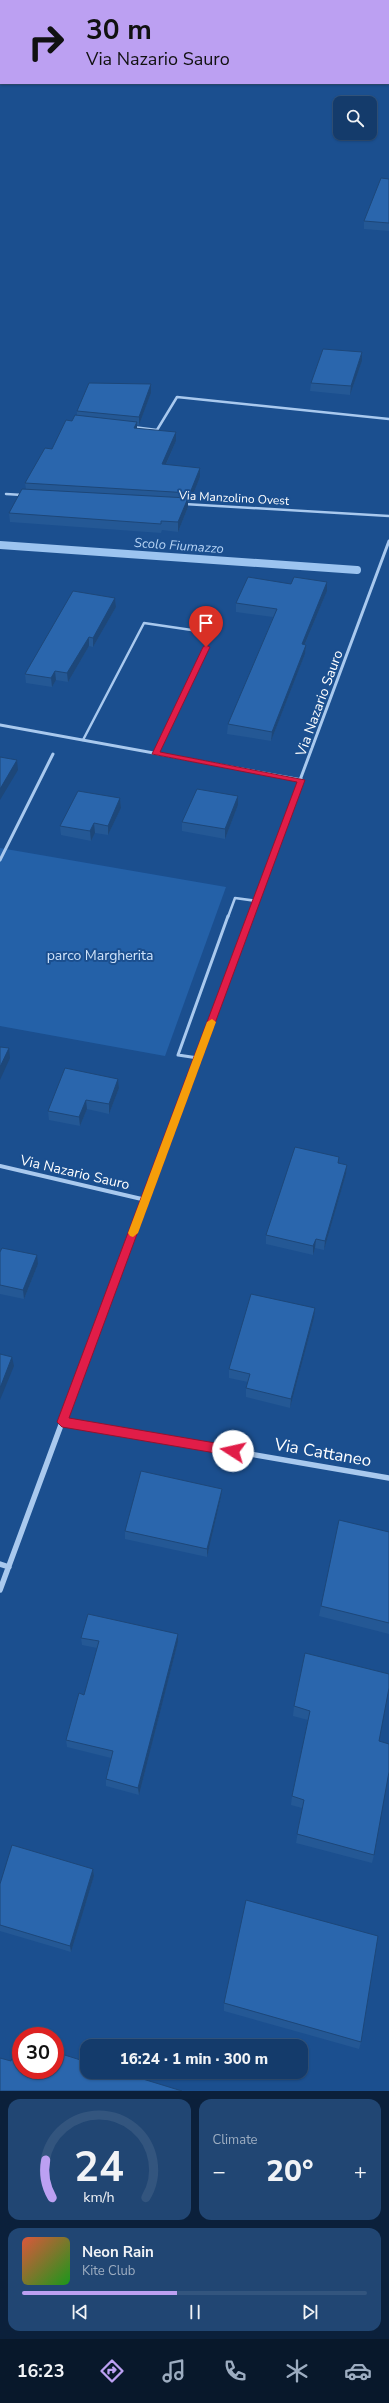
<!DOCTYPE html>
<html lang="en">
<head>
<meta charset="utf-8">
<style>
	:root { --surface:#143b6b; --page:#214673; --text:#f1f3f6; --muted:#9dadc1; --line:#33557e; --accent:#bca0f2 }
	body { margin:0; font-family:"Nunito Sans",sans-serif; background:var(--page); color:var(--text); height:100vh; display:flex; flex-direction:column; font-size:15px; white-space:nowrap }
	* { box-sizing:border-box; margin:0 }
	p { font-size:13px; color:var(--muted) }
	.icon { flex:none; width:22px; height:22px; fill:none; stroke:currentColor; stroke-width:2; stroke-linecap:round; stroke-linejoin:round }
	.map { position:relative; height:2091px; overflow:hidden }
	.sheet { display:flex; flex-direction:column; gap:8px; padding:8px; background:#0b203b; flex:1 }
	.sheet>* { flex:none }
	.hud { position:absolute; left:0px; top:0px; width:389px; height:84px; box-shadow:0 1px 3px #0004,0 0 0 1px var(--line); background:#bca0f2; color:#111; overflow:hidden }
	.controls { position:absolute; left:333px; top:96px; display:grid; gap:8px }
	.controls a { display:grid; place-items:center; width:44px; height:44px; border-radius:8px; background:var(--surface); box-shadow:0 1px 3px #0004,0 0 0 1px var(--line); font-size:20px }
	.speed { position:absolute; left:12px; top:2027px; display:flex; gap:8px; font-size:20px; font-weight:700; text-align:center }
	.speed>* { display:grid; place-content:center; width:52px; height:52px; border-radius:50%; background:var(--surface); box-shadow:0 1px 3px #0004,0 0 0 1px var(--line); line-height:1 }
	.speed .limit { border:6px solid #d22; background:#fff; color:#111 }
	.pin { position:absolute; display:grid; place-items:center; width:34px; height:34px; color:#fff; margin:-41px -17px; border-radius:50% 50% 50% 0; rotate:-45deg; box-shadow:0 0 4px #0007 }
	.pin .icon { rotate:45deg }
	.me { position:absolute; width:44px; margin:-22px; rotate:280deg; stroke-linejoin:round; filter:drop-shadow(0 0 3px #0008) }
	.turn { display:flex; align-items:center; gap:14px; height:84px; padding:0 20px; font-size:18px }
	.turn .icon { width:52px; height:52px; stroke-width:2.5 }
	.turn b { display:block; font-size:28px; line-height:34px }
	.big { font-size:30px; font-weight:800; line-height:1.1 }
	.sheet .widget { flex:1; display:flex; flex-direction:column; justify-content:center; gap:6px; min-width:0; padding:0 14px; border-radius:12px; background:var(--page) }
	.sheet .dial { align-items:center; gap:0 }
	.dial svg { height:104px; overflow:visible; fill:none; stroke:var(--line); stroke-width:7; stroke-linecap:round; text-anchor:middle }
	.dial text { fill:var(--text); stroke:none }
	.song { display:flex; align-items:center; gap:12px }
	.cover { width:48px; height:48px; border-radius:6px; background:linear-gradient(135deg,hsl(10 70% 55%),hsl(120 70% 35%)) }
	.played { height:4px; border-radius:2px; background:linear-gradient(90deg,var(--accent) 45%,var(--line) 45%) }
	.keys { display:flex; justify-content:space-around; direction:ltr }
	.heat { display:flex; justify-content:space-between; align-items:center; font-size:22px; direction:ltr }
	.sheet .tiles { flex:1; display:grid; gap:8px; grid-template-columns:1fr 1fr }
	.widget:last-child { grid-column:span 2 }
	.trip { position:absolute; left:80px; top:2039px; width:228px; height:40px; border-radius:12px; background:var(--surface); box-shadow:0 1px 3px #0004,0 0 0 1px var(--line); font-weight:800; line-height:40px; text-align:center }
	.dock { display:flex; height:64px; justify-content:space-around; align-items:center; background:#08182b; color:var(--muted) }
	.dock .icon { width:28px; height:28px }
	.dock .active { color:var(--accent) }
	.dock b { font-size:18px; color:var(--text) }
	.map>svg:first-child { display:block }
	.green { fill:#2461a8 }
	.lines { fill:none; stroke-linecap:round; stroke-linejoin:round }
	.stream { stroke:#9cc4f0; stroke-width:8 }
	.lane-far1 { stroke:#a9c9ee; stroke-width:2.5 }
	.lane { stroke:#a9c9ee; stroke-width:3 }
	.street-far3 { stroke:#a9c9ee; stroke-width:2.5 }
	.street-far2 { stroke:#a9c9ee; stroke-width:3 }
	.street-far1 { stroke:#a9c9ee; stroke-width:4 }
	.street { stroke:#a9c9ee; stroke-width:5.5 }
	.wall { fill:#245895 }
	.shaded-wall { fill:#1d4779 }
	.building { fill:#2a66ad; stroke:#1d4779 }
	.route { fill:#e11d48; stroke:#92132f }
	.slow { fill:#f59e0b }
	.labels { text-anchor:middle; stroke-width:4; stroke-linejoin:round; paint-order:stroke }
	.far-street-label { font-size:12px; fill:#fff; stroke:#1b4f8f }
	.far-water-label { font-size:13px; font-style:italic; fill:#b5d3f5; stroke:#1b4f8f }
	.street-label { font-size:14px; fill:#fff; stroke:#1b4f8f }
	.park-label { font-size:14px; fill:#cfe3fa; stroke:#1b4f8f }
	.near-street-label { font-size:17px; fill:#fff; stroke:#1b4f8f }
</style>
</head>
<body>
<div class="map">
<svg width="389" height="2091" viewBox="0 0 389 2091">
	<rect width="100%" height="100%" fill="#1b4f8f"/>
	<path class="green" d="M0 848 226 887 165 1056 0 1026Z"/>
	<g class="lines">
		<path class="stream" d="M0 545 357 570"/>
		<path class="lane-far1" d="M83 740 144 623 212 633 156 753
			M228 917 235 898 257 901"/>
		<path class="lane" d="M198 1058 178 1055 228 916"/>
		<path class="street-far3" d="M133 427 157 430 177 397 389 419
			M6 494 23 495
			M184 504 389 516"/>
		<path class="street-far2" d="M0 725 302 780
			M0 860 53 754
			M249 917 389 541"/>
		<path class="street-far1" d="M0 1166 146 1200
			M62 1422 88 1426
			M61 1426 250 916"/>
		<path class="street" d="M82 1425 389 1478
			M0 1564 9 1567
			M0 1590 61 1425"/>
	</g>
	<path class="wall" d="M389 179V231L364 229V221Z
		M362 352V361L350 395 310 391 311 383Z
		M151 393 139 425H137V428L176 441 166 465 200 468V477L190 502H188V507L178 532 162 530 161 533 10 522 9 513 26 489 25 483 52 449 72 421 77 416V411Z
		M327 591 305 644 306 645 305 654 271 741 227 734 228 724 273 617 236 612V603Z
		M115 598 116 607 93 647 89 646 68 682 56 680 52 687 26 683 25 674Z
		M120 798 121 808 108 835 95 833 91 841 61 835 60 826Z
		M238 805 225 839 182 831V822Z
		M118 1079 119 1088 109 1114 87 1109 80 1126 49 1120 48 1111Z
		M339 1163 347 1165 346 1174 324 1250 315 1248 313 1255 266 1244V1235Z
		M0 1252 38 1264 24 1299 0 1294Z
		M314 1318 290 1408 246 1397V1388L248 1382 229 1378V1369Z
		M222 1489 221 1497 207 1557 125 1539V1531Z
		M389 1532V1634L319 1616 321 1606Z
		M81 1638 178 1642 139 1795 106 1786V1779L111 1758 67 1747 66 1740 84 1695 97 1648 82 1645Z
		M305 1653 379 1741 374 1855 372 1863 296 1843 302 1808 291 1805 292 1796 308 1720 293 1716 294 1706Z
		M93 1869 94 1876 71 1952 0 1931V1884Z
		M224 2003 361 2042 359 2049 224 2011Z"/>
	<path class="shaded-wall" d="M362 352V361L350 395 351 386Z
		M151 384V393L139 425V417Z
		M137 422V431L134 428Z
		M176 432V441L162 473V464Z
		M200 468V477L190 502V493Z
		M188 498V507L178 532V522Z
		M327 582V591L301 653 302 644Z
		M115 598 116 607 93 647V638Z
		M89 637V646L68 682 67 673Z
		M306 645 305 654 271 741 272 732Z
		M55 671 56 680 52 687 51 678Z
		M17 760 18 770 0 800V789Z
		M238 796V805L225 839V829Z
		M120 798 121 808 108 835V826Z
		M94 823 95 833 91 841 90 831Z
		M9 1048 10 1058 0 1080V1067Z
		M118 1079 119 1088 109 1114V1104Z
		M86 1100 87 1109 80 1126 79 1117Z
		M347 1165 346 1174 324 1250 325 1241Z
		M316 1239 315 1248 313 1255V1246Z
		M37 1255 38 1264 24 1299 23 1290Z
		M315 1308 314 1318 290 1408 291 1399Z
		M12 1357 14 1366 0 1400V1388Z
		M222 1489 221 1497 207 1557V1549Z
		M178 1634V1642L139 1795 138 1788Z
		M93 1869 94 1876 71 1952 70 1946Z"/>
	<path class="building" d="M381 178 389 179V223L364 221Z
		M323 349 362 352 351 386 311 383Z
		M89 383 151 384 139 417 77 411Z
		M75 415 137 422 134 428 176 432 162 464 200 468 190 493 25 483 45 448 52 449 66 420 72 421Z
		M22 489 188 498 178 522 161 521V524L9 513Z
		M248 577 291 584 294 577 327 582 302 644 306 645 272 732 228 724 277 609 236 603Z
		M73 591 115 598 93 638 89 637 67 673 55 671 51 678 25 674Z
		M0 757 17 760 0 789Z
		M197 789 238 796 225 829 182 822Z
		M78 791 120 798 108 826 94 823 90 831 60 826Z
		M0 1047 9 1048 0 1067Z
		M65 1068 118 1079 109 1104 86 1100 79 1117 48 1111Z
		M295 1147 339 1157 338 1163 347 1165 325 1241 316 1239 313 1246 266 1235Z
		M2 1248 37 1255 23 1290 0 1285V1252Z
		M251 1294 315 1308 291 1399 246 1388 250 1374 229 1369Z
		M0 1354 12 1357 0 1388Z
		M141 1471 222 1489 207 1549 125 1531Z
		M339 1520 389 1532V1623L321 1606Z
		M88 1614 178 1634 138 1788 106 1779 113 1751 66 1740 79 1693 84 1695 99 1641 81 1638Z
		M305 1653 389 1674V1688L379 1741 389 1744V1772L374 1855 297 1834 304 1800 292 1796 310 1711 294 1706Z
		M12 1845 93 1869 70 1946 0 1925V1884Z
		M246 1900 378 1936 361 2042 224 2003Z
		M17 2041 21 2042V2070H55V2052L87 2062V2072H120L182 2091H0V2058L11 2061Z"/>
	<path class="route" d="M206 645 210 647 160 752 305 780 69 1418 233 1446 239 1451 233 1456 62 1427 57 1422 297 782 152 754 203 647Z"/>
	<path class="slow" d="M212 1019 216 1022 138 1233 133 1237 130 1236 128 1233 207 1022Z"/>
	<g class="labels">
		<g class="far-street-label">
			<text transform="translate(234 498) rotate(3)" y="4">Via Manzolino Ovest</text>
		</g>
		<g class="far-water-label">
			<text transform="translate(179 545) rotate(4)" y="5">Scolo Fiumazzo</text>
		</g>
		<g class="street-label">
			<text transform="translate(319 703) rotate(-70)" y="5">Via Nazario Sauro</text>
			<text transform="translate(75 1172) rotate(13)" y="5">Via Nazario Sauro</text>
		</g>
		<g class="park-label">
			<text x="100" y="960">parco Margherita</text>
		</g>
		<g class="near-street-label">
			<text transform="translate(323 1452) rotate(10)" y="6">Via Cattaneo</text>
		</g>
	</g>
</svg>
<div class="controls">
<a><svg class="icon" aria-label="search" viewBox="0 0 24 24"><circle cx="10" cy="10" r="6"/><path d="M15 15l6 6"/></svg></a>
</div>
<div class="speed"><div class="limit">30</div></div>
<div class="pin" style="left:206px;top:647px;background:#d93025"><svg class="icon" aria-label="arrive" viewBox="0 0 24 24"><path d="M6 21V4h12l-3 4 3 4H6"/></svg></div>
<svg class="me" style="left:233px;top:1451px" viewBox="-20 -20 40 40"><circle r="19" fill="#fff"/><path d="M0-13L10 11 0 6-10 11z" fill="#e11d48"/></svg>
<div class="trip">16:24 · 1 min · 300 m</div>
<div class="hud">
<div class="turn"><svg class="icon" aria-label="right" viewBox="0 0 24 24"><path d="M7 20v-9h11M14 6l5 5-5 5"/></svg><div><b>30 m</b>Via Nazario Sauro</div></div>
</div>
</div>
<section class="sheet">
<div class="tiles">
<div class="widget dial"><svg viewBox="0 0 100 80">
<path d="M14 69A42 42 0 1 1 86 69"/>
<path d="M14 69A42 42 0 0 1 9 40" stroke="#bca0f2"/>
<text x="50" y="56" font-size="32" font-weight="700">24</text>
<text x="50" y="72" font-size="11">km/h</text>
</svg></div>
<div class="widget"><p>Climate</p>
<div class="heat"><a>−</a><b class="big">20°</b><a>+</a></div>
</div>
<div class="widget">
<div class="song"><i class="cover"></i><div><b>Neon Rain</b><p>Kite Club</p></div></div>
<div class="played"></div>
<div class="keys"><svg class="icon" aria-label="previous" viewBox="0 0 24 24"><path d="M18 5L8 12l10 7zM5 5v14"/></svg><svg class="icon" aria-label="pause" viewBox="0 0 24 24"><path d="M8 5v14M16 5v14"/></svg><svg class="icon" aria-label="next" viewBox="0 0 24 24"><path d="M6 5l10 7-10 7zM19 5v14"/></svg></div>
</div>
</div>
</section>
<nav class="dock">
<b>16:23</b>
<svg class="icon active" aria-label="directions" viewBox="0 0 24 24"><path d="M12 3l9 9-9 9-9-9zM9 14v-3h6M13 9l2 2-2 2"/></svg>
<svg class="icon" aria-label="music" viewBox="0 0 24 24"><path d="M9 18V5l10-2v13"/><circle cx="6" cy="18" r="3"/><circle cx="16" cy="16" r="3"/></svg>
<svg class="icon" aria-label="phone" viewBox="0 0 24 24"><path d="M5 4h4l2 5-3 2q2 4 5 5l2-3 5 2v4C11 20 4 13 5 4z"/></svg>
<svg class="icon" aria-label="climate" viewBox="0 0 24 24"><path d="M12 3v18M4 7l16 10M4 17L20 7"/></svg>
<svg class="icon" aria-label="car" viewBox="0 0 24 24"><path d="M5 17H2v-5l4-1 3-4h7l3 4 3 1v5h-3M9 17h6M6 11h13"/><circle cx="7" cy="17" r="2"/><circle cx="17" cy="17" r="2"/></svg>
</nav>
</body>
</html>
